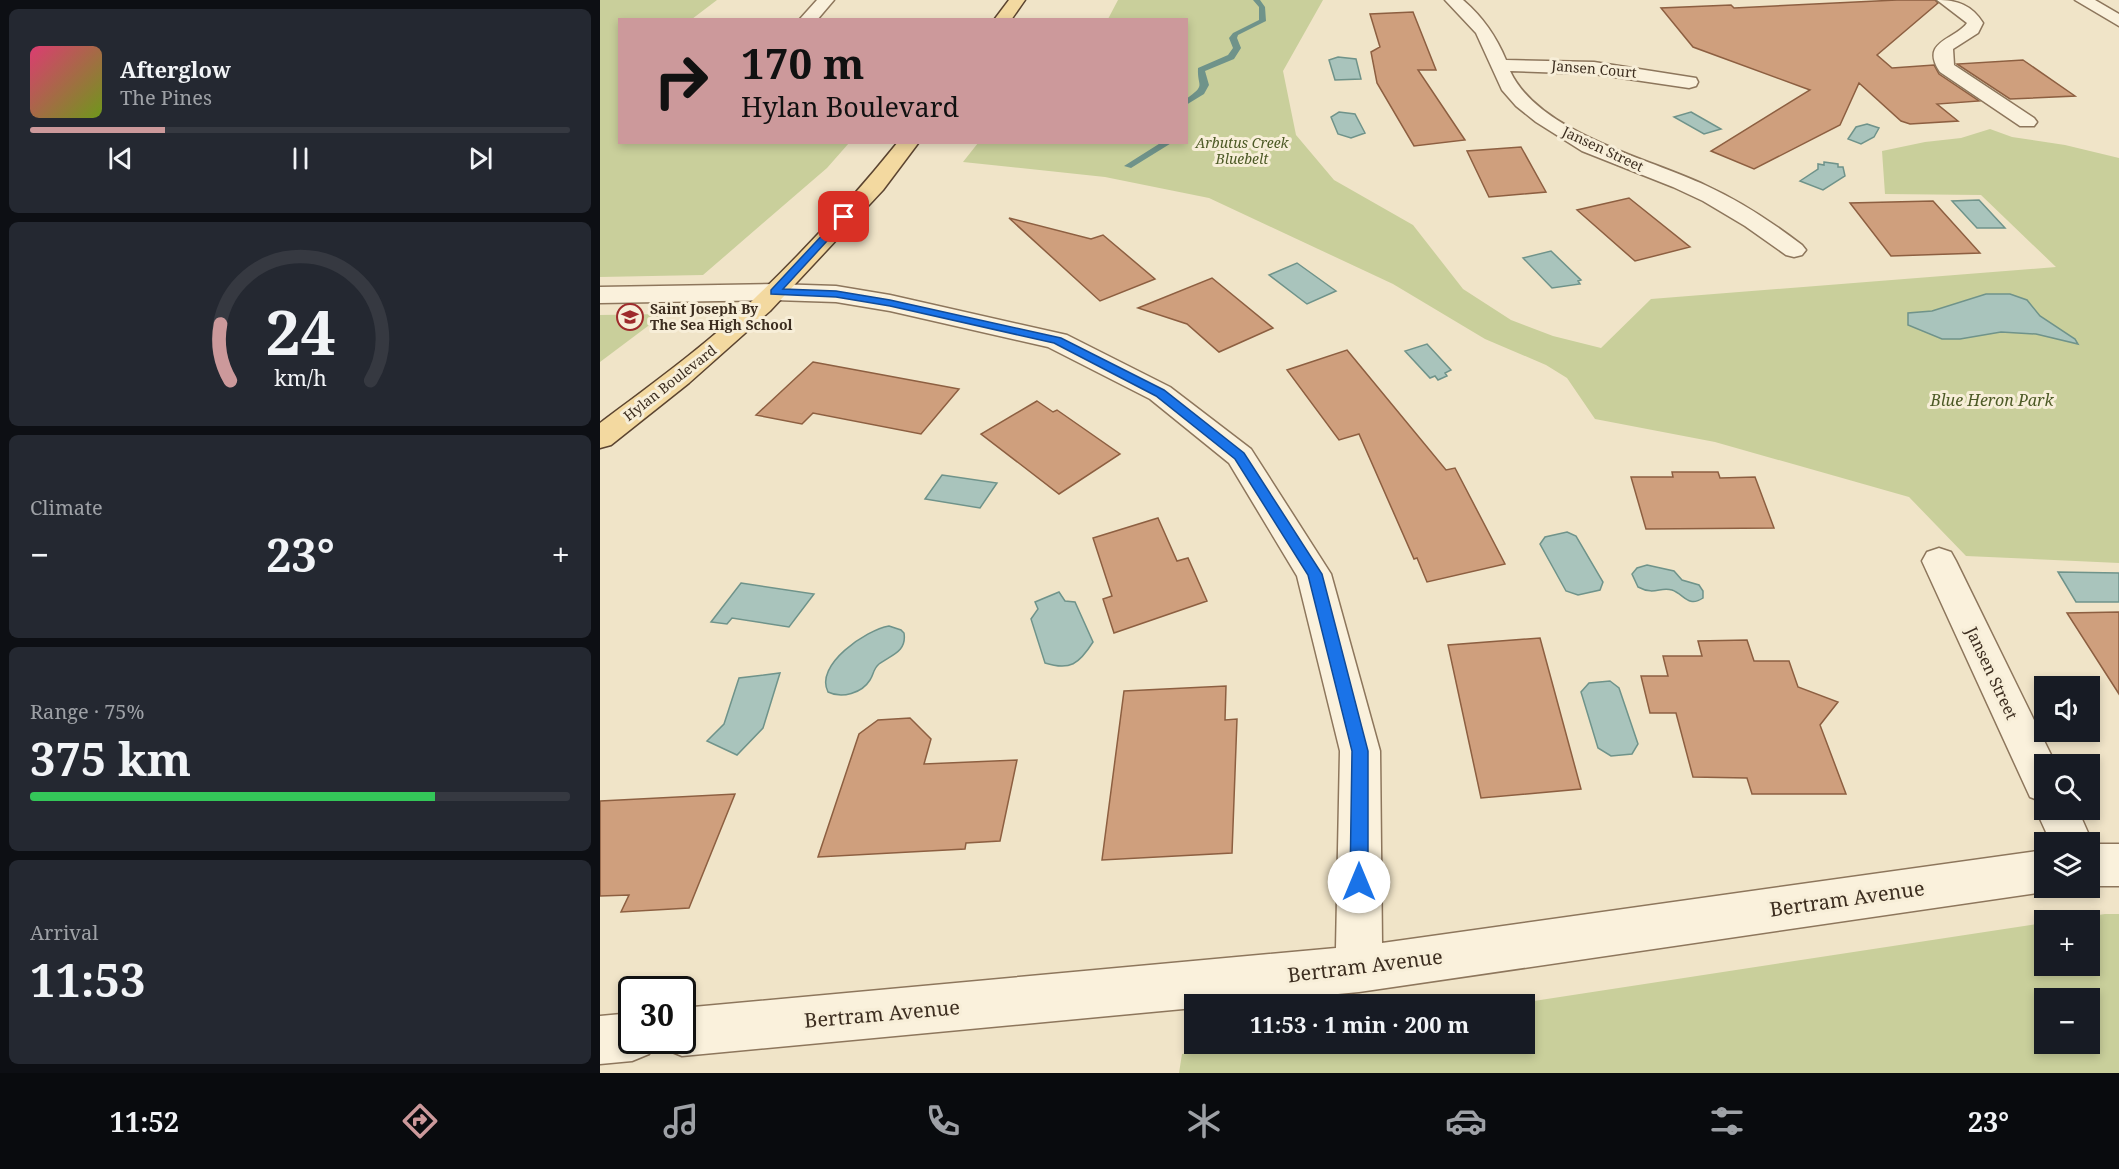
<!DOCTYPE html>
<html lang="en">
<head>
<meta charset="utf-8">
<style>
	:root { --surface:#171b24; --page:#242831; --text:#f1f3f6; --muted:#9ea1a6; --line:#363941; --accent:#cc999b }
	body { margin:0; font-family:"Noto Serif",serif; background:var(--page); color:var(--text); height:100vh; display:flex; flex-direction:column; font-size:22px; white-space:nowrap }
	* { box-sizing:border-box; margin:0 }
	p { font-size:20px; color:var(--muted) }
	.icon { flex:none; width:33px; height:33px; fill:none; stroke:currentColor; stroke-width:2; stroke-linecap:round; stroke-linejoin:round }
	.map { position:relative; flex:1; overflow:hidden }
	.sheet { display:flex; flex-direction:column; gap:9px; padding:9px; background:#0d0f14; width:600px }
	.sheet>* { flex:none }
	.hud { position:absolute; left:18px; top:18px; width:570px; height:126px; border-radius:0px; box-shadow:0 3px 9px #0003; background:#cc999b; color:#111; overflow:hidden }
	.buttons { position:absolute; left:1434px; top:676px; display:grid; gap:12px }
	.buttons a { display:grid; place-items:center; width:66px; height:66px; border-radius:0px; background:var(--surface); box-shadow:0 3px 9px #0003; font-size:30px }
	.speed { position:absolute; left:18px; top:976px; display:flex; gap:12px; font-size:30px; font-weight:700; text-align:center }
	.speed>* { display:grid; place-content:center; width:78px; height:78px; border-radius:50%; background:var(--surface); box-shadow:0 3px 9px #0003; line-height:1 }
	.speed .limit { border:3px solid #111; border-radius:9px; background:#fff; color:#111 }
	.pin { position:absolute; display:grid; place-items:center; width:51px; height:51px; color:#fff; margin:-26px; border-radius:12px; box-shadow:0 3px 9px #0006 }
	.me { position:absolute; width:66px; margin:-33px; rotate:0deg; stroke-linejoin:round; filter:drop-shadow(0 0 4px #0008) }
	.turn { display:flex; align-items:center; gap:21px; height:126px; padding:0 24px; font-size:27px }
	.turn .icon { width:78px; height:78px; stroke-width:2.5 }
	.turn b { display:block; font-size:42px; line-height:51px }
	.big { font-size:45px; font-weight:700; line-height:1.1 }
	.sheet .tile { flex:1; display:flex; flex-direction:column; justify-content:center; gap:9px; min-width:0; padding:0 21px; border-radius:9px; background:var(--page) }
	.sheet .dial { align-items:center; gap:0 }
	.dial svg { height:156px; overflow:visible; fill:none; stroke:var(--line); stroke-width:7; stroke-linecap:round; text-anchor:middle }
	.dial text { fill:var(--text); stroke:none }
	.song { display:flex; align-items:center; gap:18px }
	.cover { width:72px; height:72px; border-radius:9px; background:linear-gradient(135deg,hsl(340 70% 55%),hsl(80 70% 35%)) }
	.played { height:6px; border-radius:3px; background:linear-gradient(90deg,var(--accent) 25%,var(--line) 25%) }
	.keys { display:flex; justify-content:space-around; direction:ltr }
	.heat { display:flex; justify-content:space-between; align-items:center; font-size:33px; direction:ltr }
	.charge { height:9px; border-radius:4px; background:linear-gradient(90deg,#34c759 75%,var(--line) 0) }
	.trip { position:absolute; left:584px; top:994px; width:351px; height:60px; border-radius:0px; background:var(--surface); box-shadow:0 3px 9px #0003; font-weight:700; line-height:60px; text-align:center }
	.tabs { display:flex; height:96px; justify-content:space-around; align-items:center; background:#090b0e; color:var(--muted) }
	.tabs .icon { width:42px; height:42px }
	.tabs .selected { color:var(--accent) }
	.tabs b { font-size:27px; color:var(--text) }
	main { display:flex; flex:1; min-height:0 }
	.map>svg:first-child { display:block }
	.green { fill:#c9cf9b; fill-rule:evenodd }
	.water { fill:#a9c4bc; stroke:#6f938a; stroke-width:1.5 }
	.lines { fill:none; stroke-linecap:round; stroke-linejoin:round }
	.stream { fill:#6f938a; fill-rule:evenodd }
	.building { fill:#cf9f7d; stroke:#8d5f41; stroke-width:1.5 }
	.minor-casing { stroke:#8d765c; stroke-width:3 }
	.major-casing { stroke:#5b4430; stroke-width:3 }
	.minor { fill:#faf1dc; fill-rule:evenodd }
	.major { fill:#f3d9a0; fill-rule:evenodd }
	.route { fill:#1a73e8; stroke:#114b97; stroke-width:1.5 }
	.labels { text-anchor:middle; stroke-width:6; stroke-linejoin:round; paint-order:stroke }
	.far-street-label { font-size:14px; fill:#3d2e20; stroke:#f7eed8 }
	.far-park-label { font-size:14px; font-style:italic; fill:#4d5a26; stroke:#f7eed8 }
	.far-poi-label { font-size:14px; font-weight:bold; fill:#3d2e20; stroke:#f7eed8; text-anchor:start }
	.park-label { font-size:16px; font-style:italic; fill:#4d5a26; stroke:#f7eed8 }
	.street-label { font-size:16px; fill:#3d2e20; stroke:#f7eed8 }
	.near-street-label { font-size:20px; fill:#3d2e20; stroke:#f7eed8 }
</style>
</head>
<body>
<main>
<section class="sheet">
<div class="tile">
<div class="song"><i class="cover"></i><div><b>Afterglow</b><p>The Pines</p></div></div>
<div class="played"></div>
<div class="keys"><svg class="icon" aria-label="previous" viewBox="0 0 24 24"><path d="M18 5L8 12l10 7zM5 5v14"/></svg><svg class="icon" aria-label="pause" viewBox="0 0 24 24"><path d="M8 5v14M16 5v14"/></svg><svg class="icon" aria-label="next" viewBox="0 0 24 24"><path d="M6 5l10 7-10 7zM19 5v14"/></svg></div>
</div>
<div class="tile dial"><svg viewBox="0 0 100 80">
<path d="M14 69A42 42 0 1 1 86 69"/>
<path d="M14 69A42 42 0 0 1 9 40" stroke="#cc999b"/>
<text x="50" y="56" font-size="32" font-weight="700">24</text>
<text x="50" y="72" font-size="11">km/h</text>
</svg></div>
<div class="tile"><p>Climate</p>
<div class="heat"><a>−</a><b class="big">23°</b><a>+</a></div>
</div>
<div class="tile"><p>Range · 75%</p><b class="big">375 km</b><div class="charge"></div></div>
<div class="tile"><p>Arrival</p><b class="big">11:53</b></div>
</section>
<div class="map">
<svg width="1519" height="1073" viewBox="0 0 1519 1073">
	<rect width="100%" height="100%" fill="#f0e4c8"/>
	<path class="green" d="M0 0H117L92 19 20 20V142L249 143 227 168 103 275 0 277Z
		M518 0H723L683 71 696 135 734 180 813 225 863 289 911 320 953 336 1001 348 1051 299 1456 267 1381 195 1285 194 1282 151 1325 142 1361 138 1390 129 1412 137 1465 145 1519 158V563L1366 556 1309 497 1115 442 995 419 967 378 946 365 885 339 793 284 609 198 505 177 363 162 378 143 586 142V20L508 19Z
		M63 314 56 320 0 362V315Z
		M1505 914H1519V1073H579L582 1054 650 1044H924V1005H907L1444 923V966H1490V921H1459ZM1444 999H1490V1044H1444Z"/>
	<path class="water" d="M738 57 756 59 761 79 735 80 729 60Z
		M739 112 755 114 765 133 751 138 738 134 731 117Z
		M1091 112 1121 129 1104 134 1074 117Z
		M1267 124 1279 128 1274 137 1261 144 1248 139 1256 127Z
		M1224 162 1238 164V167H1243L1245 176 1223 190 1200 181 1218 169V164L1224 165Z
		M1379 200 1405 228H1377L1352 201Z
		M951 251 981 280 978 281 980 284 952 288 923 258Z
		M697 263 736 291 707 304 669 275Z
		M1386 294H1410L1427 300 1440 316 1475 339 1478 344 1436 334 1401 332 1360 339H1342L1308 325V313L1332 311Z
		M827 344 851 370 845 373 847 376 838 380 835 376 830 378 805 351Z
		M342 475 397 483 380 508 325 499Z
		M967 532 976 536 1003 582 1000 590 978 595 966 591 940 544 945 537Z
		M1047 565 1074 571 1082 580 1099 585 1103 591V598C1088 608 1084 594 1072 590 1060 586 1055 596 1038 587L1032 574 1037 568Z
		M1458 572 1519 573V602H1476Z
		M141 583 214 594 189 627 132 618 127 624 111 622Z
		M459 592 465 601 475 602 493 642C479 664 470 671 445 663L431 619 438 609 435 602Z
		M289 626 301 630 304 633C307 652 291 655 279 664 273 669 274 674 270 680 262 693 242 699 228 692 214 665 266 630 289 626Z
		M180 673 163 728 137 755 107 741 124 724 139 678Z
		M1010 681 1019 688 1038 744 1032 754 1011 756 998 748 981 692 989 683Z"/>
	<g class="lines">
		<path class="stream" d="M653 0H660L665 7 666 21 638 35 637 38 641 48 634 59 605 71 609 85 604 94 586 105V99C607 84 597 88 598 68L628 55 633 48 629 38 633 33 659 20V7Z
			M562 142H573L531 168 524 166Z"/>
	</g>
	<path class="building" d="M1297 0H1335L1338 3 1277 55 1292 68 1334 65 1339 74 1379 101 1337 104 1358 121 1310 124 1301 121 1259 83 1240 125 1154 169 1111 151 1210 90 1093 47 1061 8 1131 5 1134 8Z
		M813 12 836 70H818L865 140 814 146 777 83 771 52 780 47 770 14Z
		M1423 60 1475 96 1410 99 1357 64Z
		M921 147 946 192 889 197 867 151Z
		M1029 198 1090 247 1035 261 977 210Z
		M1333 201 1380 253 1291 256 1250 203Z
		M409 218 491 239 503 235 555 279 500 301Z
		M612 278 673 328 619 352 587 324 538 308Z
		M747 350 846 470 855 468 905 564 827 582 817 558 814 559 759 434 739 440 687 370Z
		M213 362 359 389 321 434 213 413 202 424 156 415Z
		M437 401 453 412 457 410 520 454 459 494 381 434Z
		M1072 472H1118L1120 478 1155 477 1174 528 1046 529 1031 477H1073Z
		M558 518 577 561 588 558 607 601 514 633 503 599 512 596 493 538Z
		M1519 612V694L1467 613Z
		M940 638 981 789 881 798 848 645Z
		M1147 640 1154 661H1189L1198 687 1238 702 1220 725 1246 794H1152L1147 778 1093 777 1076 713H1050L1041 676H1068L1063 656H1102L1098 641Z
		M626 686 625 720 637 719 632 853 502 860 524 691Z
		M310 718 331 739 324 764 417 760 400 841 366 843 365 849 218 857 259 734 278 720Z
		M135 794 89 908 21 912 29 895 0 896V801Z"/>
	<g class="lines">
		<defs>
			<path id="minor" d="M217 0H234L217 20H199Z
				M845 0H863C883 17 896 36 906 60L994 62 1096 78 1098 82 1096 86 1089 88 994 74 910 71C939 133 1048 158 1105 185 1140 201 1172 222 1202 245L1206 250 1202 255 1194 257 1186 255 1145 226 1103 201 1073 187 982 151 936 122 916 106 902 90 876 33Z
				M1337 0C1357 0 1372 5 1383 23L1378 33 1353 49 1354 65 1434 118 1437 122 1434 126H1420L1340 72C1319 41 1355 40 1367 23Z
				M1475 0H1495L1519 14V26Z
				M175 284 236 286 290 295 467 335 570 387 651 449 731 574 780 751 782 943 1444 850V888H1455L1444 892 759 992 624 1005H594V1008L82 1056 65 1049 61 1041H82V1008L736 948 740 751 697 576 629 463 550 399 448 347 290 311 236 302 175 300 0 303V287Z
				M1339 548 1351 552 1356 561 1456 765H1444V810H1478L1493 844H1519V886H1490V843H1451L1436 810 1440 801 1430 797 1322 561 1327 552Z
				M32 1013V1041H55L49 1054 32 1061 0 1064V1016Z"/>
			<path id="major" d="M409 0H425L411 20H394Z
				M298 142H319L283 190 170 311 89 383 11 445 0 448V423C52 384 106 345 153 300 204 251 253 198 298 142Z"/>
		</defs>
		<use href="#minor" class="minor-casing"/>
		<use href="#major" class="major-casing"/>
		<use href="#minor" class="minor"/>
		<use href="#major" class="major"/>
	</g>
	<path class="route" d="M241 215 249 217 183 289 236 291 290 300 461 338 564 390 644 453 722 574 768 751V882L766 888 759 891 753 888 750 882 752 751 708 575 635 459 556 396 454 343 290 306 236 297 171 294V290Z"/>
	<defs>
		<symbol id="school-ring" viewBox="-11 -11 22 22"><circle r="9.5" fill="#f7eed8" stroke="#9e2a2b" stroke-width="1.5"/><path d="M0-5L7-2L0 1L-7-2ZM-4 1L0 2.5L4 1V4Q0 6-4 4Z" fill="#9e2a2b"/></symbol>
	</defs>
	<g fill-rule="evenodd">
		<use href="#school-ring" x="15" y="302" width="30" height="30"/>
	</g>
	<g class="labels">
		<g class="far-street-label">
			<text transform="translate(994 69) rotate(5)" y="5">Jansen Court</text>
			<text transform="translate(1003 149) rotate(25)" y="5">Jansen Street</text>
			<text transform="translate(70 383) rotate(-38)" y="5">Hylan Boulevard</text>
		</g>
		<g class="far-park-label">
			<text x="642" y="148">Arbutus Creek<tspan x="642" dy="16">Bluebelt</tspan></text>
		</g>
		<g class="far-poi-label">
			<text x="50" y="314">Saint Joseph By<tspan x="50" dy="16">The Sea High School</tspan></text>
		</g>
		<g class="park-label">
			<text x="1392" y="406">Blue Heron Park</text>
		</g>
		<g class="street-label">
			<text transform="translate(1392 673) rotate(65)" y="6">Jansen Street</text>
		</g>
		<g class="near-street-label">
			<text transform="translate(1247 899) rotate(-8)" y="7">Bertram Avenue</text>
			<text transform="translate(765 966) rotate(-7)" y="7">Bertram Avenue</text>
			<text transform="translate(282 1014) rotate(-5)" y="7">Bertram Avenue</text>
		</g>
	</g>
</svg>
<div class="buttons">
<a><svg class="icon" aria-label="sound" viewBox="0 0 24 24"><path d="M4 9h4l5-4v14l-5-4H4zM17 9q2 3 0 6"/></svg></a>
<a><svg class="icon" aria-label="search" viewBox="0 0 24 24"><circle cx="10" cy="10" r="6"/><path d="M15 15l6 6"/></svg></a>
<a><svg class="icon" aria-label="layers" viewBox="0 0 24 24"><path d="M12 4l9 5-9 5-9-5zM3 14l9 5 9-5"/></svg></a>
<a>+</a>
<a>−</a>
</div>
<div class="speed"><div class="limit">30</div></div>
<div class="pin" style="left:244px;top:217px;background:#d93025"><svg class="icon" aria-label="arrive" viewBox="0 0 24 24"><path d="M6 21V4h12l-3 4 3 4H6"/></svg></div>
<svg class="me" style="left:759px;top:882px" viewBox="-20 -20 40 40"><circle r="19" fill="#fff"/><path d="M0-13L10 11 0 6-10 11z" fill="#1a73e8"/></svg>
<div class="trip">11:53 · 1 min · 200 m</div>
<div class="hud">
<div class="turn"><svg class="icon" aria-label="right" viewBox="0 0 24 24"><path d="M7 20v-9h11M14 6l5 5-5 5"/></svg><div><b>170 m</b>Hylan Boulevard</div></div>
</div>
</div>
</main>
<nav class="tabs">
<b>11:52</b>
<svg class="icon selected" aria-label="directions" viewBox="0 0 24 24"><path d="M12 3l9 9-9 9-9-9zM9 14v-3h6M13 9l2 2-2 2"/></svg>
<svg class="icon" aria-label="music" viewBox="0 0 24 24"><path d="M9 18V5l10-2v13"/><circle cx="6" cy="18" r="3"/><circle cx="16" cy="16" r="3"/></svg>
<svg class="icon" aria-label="phone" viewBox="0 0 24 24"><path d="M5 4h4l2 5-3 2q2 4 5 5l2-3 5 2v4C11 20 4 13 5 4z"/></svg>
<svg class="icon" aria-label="climate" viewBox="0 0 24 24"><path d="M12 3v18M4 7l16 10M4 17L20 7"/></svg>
<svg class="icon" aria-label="car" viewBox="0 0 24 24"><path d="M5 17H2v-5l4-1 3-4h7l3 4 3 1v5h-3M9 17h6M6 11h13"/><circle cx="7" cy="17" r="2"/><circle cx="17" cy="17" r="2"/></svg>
<svg class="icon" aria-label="filters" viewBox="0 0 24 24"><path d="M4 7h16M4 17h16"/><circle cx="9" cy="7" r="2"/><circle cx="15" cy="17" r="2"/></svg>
<b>23°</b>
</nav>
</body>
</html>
